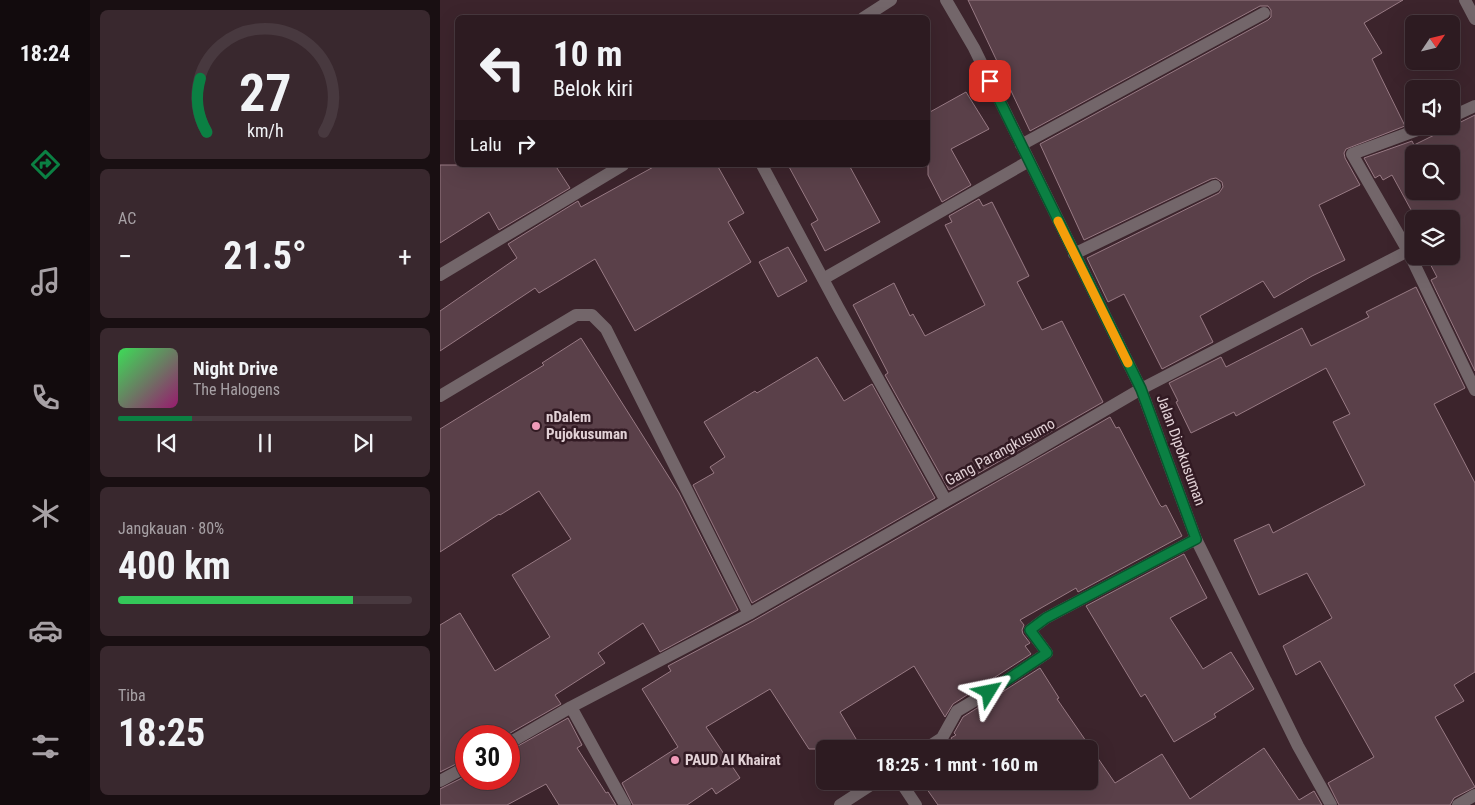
<!DOCTYPE html>
<html lang="id">
<head>
<meta charset="utf-8">
<style>
	:root { --surface:#2d1b21; --page:#39282e; --text:#f1f3f6; --muted:#a7a1a5; --line:#48393f; --accent:#0b8043 }
	body { margin:0; font-family:"Roboto Condensed",sans-serif; background:var(--page); color:var(--text); height:100vh; display:flex; flex-direction:column; font-size:19px; white-space:nowrap }
	* { box-sizing:border-box; margin:0 }
	p { font-size:16px; color:var(--muted) }
	.icon { flex:none; width:28px; height:28px; fill:none; stroke:currentColor; stroke-width:2; stroke-linecap:round; stroke-linejoin:round }
	.map { position:relative; flex:1; overflow:hidden }
	.side { display:flex; flex-direction:column; gap:10px; padding:10px; background:#190f12; width:350px }
	.side>* { flex:none }
	.hud { position:absolute; left:15px; top:15px; width:475px; height:152px; border-radius:8px; box-shadow:0 5px 20px #0002,0 0 0 1px var(--line); background:#2d1b21; color:var(--text); overflow:hidden }
	.needle { width:32px; rotate:55deg }
	.controls { position:absolute; left:965px; top:15px; display:grid; gap:10px }
	.controls a { display:grid; place-items:center; width:55px; height:55px; border-radius:8px; background:var(--surface); box-shadow:0 5px 20px #0002,0 0 0 1px var(--line); font-size:25px }
	.speed { position:absolute; left:15px; top:725px; display:flex; gap:10px; font-size:25px; font-weight:700; text-align:center }
	.speed>* { display:grid; place-content:center; width:65px; height:65px; border-radius:50%; background:var(--surface); box-shadow:0 5px 20px #0002,0 0 0 1px var(--line); line-height:1 }
	.speed .limit { border:8px solid #d22; background:#fff; color:#111 }
	.pin { position:absolute; display:grid; place-items:center; width:42px; height:42px; color:#fff; margin:-21px; border-radius:10px; box-shadow:0 2px 8px #0006 }
	.me { position:absolute; width:55px; margin:-28px; rotate:55deg; stroke-linejoin:round; filter:drop-shadow(0 0 4px #0008) }
	.turn { display:flex; align-items:center; gap:18px; height:105px; padding:0 15px; font-size:22px }
	.turn .icon { width:65px; height:65px; stroke-width:2.5 }
	.turn b { display:block; font-size:35px; line-height:42px }
	.then { display:flex; align-items:center; height:48px; padding:0 15px; background:#0003; gap:10px; font-size:19px }
	.big { font-size:38px; font-weight:700; line-height:1.1 }
	.side .tile { flex:1; display:flex; flex-direction:column; justify-content:center; gap:8px; min-width:0; padding:0 18px; border-radius:8px; background:var(--page) }
	.side .dial { align-items:center; gap:0 }
	.dial svg { height:130px; overflow:visible; fill:none; stroke:var(--line); stroke-width:7; stroke-linecap:round; text-anchor:middle }
	.dial text { fill:var(--text); stroke:none }
	.song { display:flex; align-items:center; gap:15px }
	.cover { width:60px; height:60px; border-radius:8px; background:linear-gradient(135deg,hsl(130 70% 55%),hsl(320 70% 35%)) }
	.played { height:5px; border-radius:2px; background:linear-gradient(90deg,var(--accent) 25%,var(--line) 25%) }
	.keys { display:flex; justify-content:space-around; direction:ltr }
	.heat { display:flex; justify-content:space-between; align-items:center; font-size:28px; direction:ltr }
	.charge { height:8px; border-radius:4px; background:linear-gradient(90deg,#34c759 80%,var(--line) 0) }
	.trip { position:absolute; left:376px; top:740px; width:282px; height:50px; border-radius:8px; background:var(--surface); box-shadow:0 5px 20px #0002,0 0 0 1px var(--line); font-weight:700; line-height:50px; text-align:center }
	main { display:flex; flex:1; min-height:0 }
	.menu { display:flex; flex-direction:column; width:90px; justify-content:space-around; align-items:center; background:#120b0d; color:var(--muted) }
	.menu .icon { width:35px; height:35px }
	.menu .current { color:var(--accent) }
	.menu b { font-size:22px; color:var(--text) }
	.map>svg:first-child { display:block }
	.building { fill:#5a4049; stroke:#987a84; fill-rule:evenodd }
	.lines { fill:none; stroke-linecap:round; stroke-linejoin:round }
	.minor { stroke:#73666a; stroke-width:12 }
	.route-casing { stroke:#07532c; stroke-width:12 }
	.route { stroke:#0b8043; stroke-width:9 }
	.slow { stroke:#f59e0b; stroke-width:9 }
	.poi-dot { fill:#ef9ab8; stroke:#321a23; stroke-width:2 }
	.labels { text-anchor:middle; stroke-width:5; stroke-linejoin:round; paint-order:stroke }
	.poi-label { font-size:15px; font-weight:bold; fill:#e2d1d6; stroke:#321a23; text-anchor:start }
	.street-label { font-size:15px; fill:#e2d1d6; stroke:#321a23 }
</style>
</head>
<body>
<main>
<nav class="menu">
<b>18:24</b>
<svg class="icon current" aria-label="directions" viewBox="0 0 24 24"><path d="M12 3l9 9-9 9-9-9zM9 14v-3h6M13 9l2 2-2 2"/></svg>
<svg class="icon" aria-label="music" viewBox="0 0 24 24"><path d="M9 18V5l10-2v13"/><circle cx="6" cy="18" r="3"/><circle cx="16" cy="16" r="3"/></svg>
<svg class="icon" aria-label="phone" viewBox="0 0 24 24"><path d="M5 4h4l2 5-3 2q2 4 5 5l2-3 5 2v4C11 20 4 13 5 4z"/></svg>
<svg class="icon" aria-label="climate" viewBox="0 0 24 24"><path d="M12 3v18M4 7l16 10M4 17L20 7"/></svg>
<svg class="icon" aria-label="car" viewBox="0 0 24 24"><path d="M5 17H2v-5l4-1 3-4h7l3 4 3 1v5h-3M9 17h6M6 11h13"/><circle cx="7" cy="17" r="2"/><circle cx="17" cy="17" r="2"/></svg>
<svg class="icon" aria-label="filters" viewBox="0 0 24 24"><path d="M4 7h16M4 17h16"/><circle cx="9" cy="7" r="2"/><circle cx="15" cy="17" r="2"/></svg>
</nav>
<section class="side">
<div class="tile dial"><svg viewBox="0 0 100 80">
<path d="M14 69A42 42 0 1 1 86 69"/>
<path d="M14 69A42 42 0 0 1 10 36" stroke="#0b8043"/>
<text x="50" y="56" font-size="32" font-weight="700">27</text>
<text x="50" y="72" font-size="11">km/h</text>
</svg></div>
<div class="tile"><p>AC</p>
<div class="heat"><a>−</a><b class="big">21.5°</b><a>+</a></div>
</div>
<div class="tile">
<div class="song"><i class="cover"></i><div><b>Night Drive</b><p>The Halogens</p></div></div>
<div class="played"></div>
<div class="keys"><svg class="icon" aria-label="previous" viewBox="0 0 24 24"><path d="M18 5L8 12l10 7zM5 5v14"/></svg><svg class="icon" aria-label="pause" viewBox="0 0 24 24"><path d="M8 5v14M16 5v14"/></svg><svg class="icon" aria-label="next" viewBox="0 0 24 24"><path d="M6 5l10 7-10 7zM19 5v14"/></svg></div>
</div>
<div class="tile"><p>Jangkauan · 80%</p><b class="big">400 km</b><div class="charge"></div></div>
<div class="tile"><p>Tiba</p><b class="big">18:25</b></div>
</section>
<div class="map">
<svg width="1035" height="805" viewBox="0 0 1035 805">
	<rect width="100%" height="100%" fill="#3c242c"/>
	<path class="building" d="M528 0H963L924 23 942 53 932 59 965 126 906 149 904 153 905 158 920 185 879 205 905 260 872 276 834 298 823 281 760 316 773 342 722 369 684 294 668 302 647 258 779 193 783 187 782 182 776 178 771 179 644 240 600 144 828 20 831 17V10L828 6H820L590 131Z
		M526 92 549 129 511 149 531 185 502 202 488 175V108L490 112Z
		M1035 115V371L991 280 997 277 986 256H1011V219H976L952 175 943 180 940 175 935 178 924 158 972 141 974 145ZM974 154H1011V191H974Z
		M0 165H115L130 188 59 230 49 212 0 243Z
		M217 165H277L304 213 288 222 311 262 195 331 155 259 99 293 95 288 0 351V311L77 258 68 244 138 201 141 207Z
		M348 165H409L440 222 385 251 371 224 378 220Z
		M539 199 543 206 552 202 589 276 577 282 602 330 622 321 663 402 509 490 445 375 448 373 413 305 454 283 470 316 473 314 485 336 545 305 505 225 512 222 509 216Z
		M348 247 367 281 338 297 319 262Z
		M976 287 1025 388 994 404 1035 483V672L1014 685 1024 701 995 717 1035 787 1014 798 1010 805H899L888 783 934 757 880 661 856 675 843 646 892 618 867 573 819 595 794 540 829 524 833 533 925 485 893 422 910 414 886 368 796 416 794 412 751 433 736 402 738 401 729 383 781 357 786 367 862 328 871 346 929 317 926 312Z
		M141 338 239 493 298 610 220 652 203 623 158 653 165 663 115 695 121 704 65 736H26V759L0 772V625L20 613 55 671 110 637 72 575 131 539 99 491 60 515 59 514 0 552V429L104 365 102 363Z
		M377 357 404 401 432 384 495 498 312 603 253 485 274 473 270 467 285 457 264 422 315 391 317 393Z
		M670 417 676 428 679 427 720 505 722 507 726 505 742 536 638 592 636 588 580 620 584 625 582 630 583 634 590 643 585 646 591 654 513 704 505 717 474 666 400 712 422 749H369L330 689 266 727 300 778 276 794 272 788 247 805H193L182 783 238 747 202 689 231 671 228 666 313 621Z
		M744 554 767 598 730 618 763 669 791 652 814 689 774 714 776 717 734 742 705 694 701 697 646 606Z
		M600 668 619 698 617 699 675 783 722 754 750 799 824 748 859 800 874 791 882 805H498L484 785 490 781H650V749H518L511 738 516 735 514 733 523 717Z
		M128 718 142 745 137 748 166 793 168 792 176 805H119L106 784 67 805H0V789L26 776V779H69V751Z"/>
	<g class="lines">
		<path class="minor" d="M506 0 534 48 701 389 756 539 858 746 891 805
			M1025 0 1035 19
			M423 18 451 0
			M1011 117 1035 106
			M988 126 912 154 968 251 1035 390
			M581 145 824 13
			M322 165 398 307 506 501 583 458 701 389 968 251
			M634 254 775 186
			M0 275 183 165
			M383 279 589 161
			M0 396 136 315H152L166 329 309 614 506 501
			M131 707 309 614
			M69 743 131 707 185 805
			M485 749 502 738 517 711 549 692 607 653 590 630 606 618 756 539
			M0 781 26 767
			M460 781 476 805
			M400 805 437 781
			M1018 805 1035 795"/>
	</g>
	<g class="lines">
		<defs>
			<path id="route" d="M549 692 607 653 590 630 606 618 756 539 701 389 550 81"/>
		</defs>
		<use href="#route" class="route-casing"/>
		<use href="#route" class="route"/>
		<path class="slow" d="M618 221 688 363"/>
	</g>
	<g class="poi-dot">
		<circle cx="96" cy="426" r="5"/>
		<circle cx="235" cy="760" r="5"/>
	</g>
	<g class="labels">
		<g class="poi-label">
			<text x="106" y="422">nDalem<tspan x="106" dy="17">Pujokusuman</tspan></text>
			<text x="245" y="765">PAUD Al Khairat</text>
		</g>
		<g class="street-label">
			<text transform="translate(741 450) rotate(70)" y="5">Jalan Dipokusuman</text>
			<text transform="translate(560 452) rotate(-29)" y="5">Gang Parangkusumo</text>
		</g>
	</g>
</svg>
<div class="controls">
<a><svg class="needle" viewBox="-14 -14 28 28"><path d="M0-13l5 13h-10z" fill="#e53935"/><path d="M0 13l5-13h-10z" fill="#a7a1a5"/></svg></a>
<a><svg class="icon" aria-label="sound" viewBox="0 0 24 24"><path d="M4 9h4l5-4v14l-5-4H4zM17 9q2 3 0 6"/></svg></a>
<a><svg class="icon" aria-label="search" viewBox="0 0 24 24"><circle cx="10" cy="10" r="6"/><path d="M15 15l6 6"/></svg></a>
<a><svg class="icon" aria-label="layers" viewBox="0 0 24 24"><path d="M12 4l9 5-9 5-9-5zM3 14l9 5 9-5"/></svg></a>
</div>
<div class="speed"><div class="limit">30</div></div>
<div class="pin" style="left:550px;top:81px;background:#d93025"><svg class="icon" aria-label="arrive" viewBox="0 0 24 24"><path d="M6 21V4h12l-3 4 3 4H6"/></svg></div>
<svg class="me" style="left:549px;top:692px" viewBox="-20 -20 40 40"><path d="M0-17L14 15 0 8-14 15z" fill="#0b8043" stroke="#fff" stroke-width="4"/></svg>
<div class="trip">18:25 · 1 mnt · 160 m</div>
<div class="hud">
<div class="turn"><svg class="icon" aria-label="left" viewBox="0 0 24 24"><path d="M17 20v-9H6M10 6l-5 5 5 5"/></svg><div><b>10 m</b>Belok kiri</div></div>
<div class="then">Lalu<svg class="icon" aria-label="right" viewBox="0 0 24 24"><path d="M7 20v-9h11M14 6l5 5-5 5"/></svg></div>
</div>
</div>
</main>
</body>
</html>
